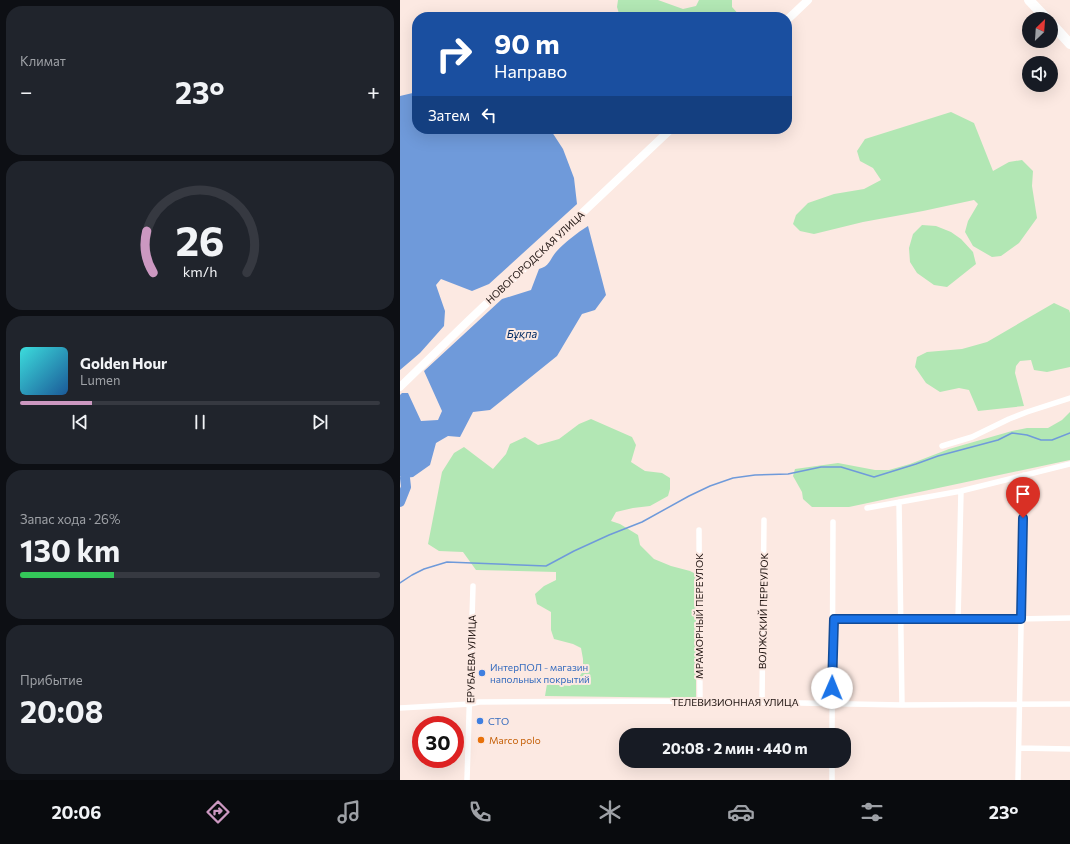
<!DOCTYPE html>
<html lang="ru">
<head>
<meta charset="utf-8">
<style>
	:root { --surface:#171b24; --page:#20242c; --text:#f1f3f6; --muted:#9ea1a6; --line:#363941; --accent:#cc98c1 }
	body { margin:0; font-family:Commissioner,sans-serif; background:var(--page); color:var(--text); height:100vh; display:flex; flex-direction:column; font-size:15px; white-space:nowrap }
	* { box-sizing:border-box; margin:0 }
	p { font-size:13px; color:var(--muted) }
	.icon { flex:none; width:22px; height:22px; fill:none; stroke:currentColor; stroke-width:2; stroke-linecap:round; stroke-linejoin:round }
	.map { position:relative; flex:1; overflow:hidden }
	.side { display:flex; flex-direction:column; gap:6px; padding:6px; background:#0d0f14; width:400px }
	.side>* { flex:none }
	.guide { position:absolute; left:12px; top:12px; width:380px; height:122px; border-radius:16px; box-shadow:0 4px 16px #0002; background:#1a4fa0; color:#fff; overflow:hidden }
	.needle { width:26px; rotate:25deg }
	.tools { position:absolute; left:622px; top:12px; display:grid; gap:8px }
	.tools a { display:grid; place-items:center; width:36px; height:36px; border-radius:50%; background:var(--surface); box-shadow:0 4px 16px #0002; font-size:20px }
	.speed { position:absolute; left:12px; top:716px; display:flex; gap:8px; font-size:20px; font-weight:700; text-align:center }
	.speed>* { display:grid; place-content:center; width:52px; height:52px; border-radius:50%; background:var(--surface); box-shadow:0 4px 16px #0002; line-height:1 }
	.speed .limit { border:6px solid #d22; background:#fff; color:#111 }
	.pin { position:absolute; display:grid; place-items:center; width:34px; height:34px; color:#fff; margin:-41px -17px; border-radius:50% 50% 50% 0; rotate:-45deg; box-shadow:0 0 4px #0007 }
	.pin .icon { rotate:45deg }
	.me { position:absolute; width:44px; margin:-22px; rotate:1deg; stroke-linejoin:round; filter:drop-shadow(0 0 3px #0008) }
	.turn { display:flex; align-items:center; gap:14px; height:84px; padding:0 16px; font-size:18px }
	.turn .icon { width:52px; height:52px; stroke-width:2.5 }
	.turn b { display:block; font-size:28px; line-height:34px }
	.then { display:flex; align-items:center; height:38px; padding:0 16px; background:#0003; gap:8px; font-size:15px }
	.big { font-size:30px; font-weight:700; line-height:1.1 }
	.side .widget { flex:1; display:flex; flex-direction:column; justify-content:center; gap:6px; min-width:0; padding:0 14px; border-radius:16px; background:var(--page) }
	.side .dial { align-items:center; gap:0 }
	.dial svg { height:104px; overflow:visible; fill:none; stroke:var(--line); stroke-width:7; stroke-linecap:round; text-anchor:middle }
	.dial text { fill:var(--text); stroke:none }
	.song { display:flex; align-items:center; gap:12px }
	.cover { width:48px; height:48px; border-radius:6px; background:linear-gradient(135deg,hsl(180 70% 55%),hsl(210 70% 35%)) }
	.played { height:4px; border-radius:2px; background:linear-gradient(90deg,var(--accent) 20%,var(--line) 20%) }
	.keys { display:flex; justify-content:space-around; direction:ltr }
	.heat { display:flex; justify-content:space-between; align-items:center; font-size:22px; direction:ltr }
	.charge { height:6px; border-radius:3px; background:linear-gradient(90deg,#34c759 26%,var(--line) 0) }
	.trip { position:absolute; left:219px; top:728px; width:232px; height:40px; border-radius:16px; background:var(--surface); box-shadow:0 4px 16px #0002; font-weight:700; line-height:40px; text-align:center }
	.menu { display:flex; height:64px; justify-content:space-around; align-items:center; background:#090b0e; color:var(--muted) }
	.menu .icon { width:28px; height:28px }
	.menu .active { color:var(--accent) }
	.menu b { font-size:18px; color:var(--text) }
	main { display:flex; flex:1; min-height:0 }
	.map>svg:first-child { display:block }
	.green { fill:#b2e7b4 }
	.water { fill:#6f9ada }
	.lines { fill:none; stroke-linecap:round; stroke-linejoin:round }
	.stream { stroke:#6f9ada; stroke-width:1.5 }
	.river { stroke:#6f9ada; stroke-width:10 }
	.street { stroke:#fff; stroke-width:5.5 }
	.secondary { stroke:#fff; stroke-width:8 }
	.highway { stroke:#fff; stroke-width:10 }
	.route-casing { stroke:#114b97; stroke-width:10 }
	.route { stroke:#1a73e8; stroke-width:7 }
	.shop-dot { fill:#3f7fe0; stroke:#fce9e2; stroke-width:1.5 }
	.food-dot { fill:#e8710a; stroke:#fce9e2; stroke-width:1.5 }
	.labels { text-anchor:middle; stroke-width:4; stroke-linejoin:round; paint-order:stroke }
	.street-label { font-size:10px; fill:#1e1310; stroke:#fce9e2 }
	.shop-label { font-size:10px; fill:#366cbe; stroke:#fce9e2; text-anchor:start }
	.food-label { font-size:10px; fill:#c56008; stroke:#fce9e2; text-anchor:start }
	.water-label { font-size:11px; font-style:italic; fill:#012a63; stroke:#fce9e2 }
</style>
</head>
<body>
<main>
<section class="side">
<div class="widget"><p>Климат</p>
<div class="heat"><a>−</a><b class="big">23°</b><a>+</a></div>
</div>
<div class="widget dial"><svg viewBox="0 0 100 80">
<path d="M14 69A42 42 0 1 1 86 69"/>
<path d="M14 69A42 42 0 0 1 9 37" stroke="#cc98c1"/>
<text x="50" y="56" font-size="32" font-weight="700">26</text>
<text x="50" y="72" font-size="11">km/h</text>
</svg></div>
<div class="widget">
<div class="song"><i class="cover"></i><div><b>Golden Hour</b><p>Lumen</p></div></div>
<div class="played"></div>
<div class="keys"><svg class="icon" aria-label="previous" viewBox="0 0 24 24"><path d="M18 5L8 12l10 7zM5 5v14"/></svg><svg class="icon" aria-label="pause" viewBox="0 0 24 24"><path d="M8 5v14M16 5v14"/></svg><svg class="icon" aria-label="next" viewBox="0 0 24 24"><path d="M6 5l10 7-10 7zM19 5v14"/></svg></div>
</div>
<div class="widget"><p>Запас хода · 26%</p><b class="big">130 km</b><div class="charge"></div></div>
<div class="widget"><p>Прибытие</p><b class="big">20:08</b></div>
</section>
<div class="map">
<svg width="670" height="780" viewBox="0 0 670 780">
	<rect width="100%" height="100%" fill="#fce9e2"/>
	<path class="green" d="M218 0H258L283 9 296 6 299 0H332V7L341 17H220L217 7Z
		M551 112 574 123 593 171 609 162 622 160 633 171 632 186 637 218 619 243 601 256 592 257 573 246 565 232 568 221 578 204 574 200 523 211 463 222 414 234 400 231 393 224 396 215 408 203 434 194 464 189 481 180 473 168 460 161 457 151 465 139Z
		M522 225 536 226 551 232 561 239 573 252 576 264 547 287 534 285 517 273 510 262 509 248 513 234Z
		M654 303 669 310 670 313V367L647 372 634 370 631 360 620 361 616 366 615 373 624 406 578 411 569 390 559 388 540 392 526 383 515 367 517 357 527 352 562 349 587 342Z
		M670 412V460L449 507H412L403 499 402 492 393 476 395 469 438 463 475 470H489L510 464 549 449 612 431 627 428H648L662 420Z
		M191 419 232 437 236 445 231 462 245 471 262 473 270 478V489L268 496 250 506 233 508 216 512 211 521 220 524 238 535 240 545 254 559 271 566 290 571 296 574V698L145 696 147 684 170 686 176 682 183 671V659L181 648 173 644 154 639 151 630V612L137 604 135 594 144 586 156 580V572L76 570 63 552 39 551 28 544 42 472 54 453 64 447 93 469 106 454 110 444 125 437 138 445 159 439 179 424Z"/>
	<path class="water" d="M17 92V129H150L163 149 174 178 177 204 89 284 72 291 41 279 36 285 45 311 44 326 20 353 0 370V96Z
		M188 226 206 295 195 310 182 314 157 356 90 410 73 412 60 437 48 436 36 443 30 465 13 477 5 478 0 476V395L2 393H8L21 421 38 420 42 411 24 371 102 299 131 290 139 269C150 266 150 259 156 252 165 242 177 233 188 226Z"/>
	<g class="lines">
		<path class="stream" d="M0 583 12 575 24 569 47 562 146 566 174 551 209 535 242 522 289 496 310 486 333 478 355 475 388 474 421 467H441L474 477 516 464 538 456 598 440 612 433 627 435 641 440H652L670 433"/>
		<path class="river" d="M0 502 6 487 5 478"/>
		<path class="street" d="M542 446 572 437 609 419 627 412 670 398
			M499 502 502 705
			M467 508 561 491 670 464
			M299 530 300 701
			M434 619 558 620 670 618
			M558 620 561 491
			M362 702 364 520
			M0 708 70 704 79 702 300 701 502 705 670 704
			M432 735 433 522
			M619 748 670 749
			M432 761V780
			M67 780 73 586
			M618 780 624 475"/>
		<path class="secondary" d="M387 20 408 0
			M0 387 68 321 271 129"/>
		<path class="highway" d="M629 0 647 19
			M651 23 670 44"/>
	</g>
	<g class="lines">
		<defs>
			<path id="route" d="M432 688 434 619H621L623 518"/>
		</defs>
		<use href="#route" class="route-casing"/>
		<use href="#route" class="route"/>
	</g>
	<g class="shop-dot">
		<circle cx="82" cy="673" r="4"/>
		<circle cx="80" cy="721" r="4"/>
	</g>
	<circle class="food-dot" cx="81" cy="740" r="4"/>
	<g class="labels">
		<g class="street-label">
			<text transform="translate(135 257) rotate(-43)" y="4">НОВОГОРОДСКАЯ УЛИЦА</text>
			<text transform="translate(363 611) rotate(-89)" y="4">ВОЛЖСКИЙ ПЕРЕУЛОК</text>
			<text transform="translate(299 616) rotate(-90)" y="4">МРАМОРНЫЙ ПЕРЕУЛОК</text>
			<text transform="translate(71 659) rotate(-89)" y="4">ЕРУБАЕВА УЛИЦА</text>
			<text x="335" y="706">ТЕЛЕВИЗИОННАЯ УЛИЦА</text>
		</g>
		<g class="shop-label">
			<text x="90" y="671">ИнтерПОЛ - магазин<tspan x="90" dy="12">напольных покрытий</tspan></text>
			<text x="88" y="725">СТО</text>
		</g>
		<g class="food-label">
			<text x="89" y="744">Marco polo</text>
		</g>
		<g class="water-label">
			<text x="122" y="338">Бұқпа</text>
		</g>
	</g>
</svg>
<div class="tools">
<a><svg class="needle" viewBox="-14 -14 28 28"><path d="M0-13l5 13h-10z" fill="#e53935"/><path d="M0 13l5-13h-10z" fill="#9ea1a6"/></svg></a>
<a><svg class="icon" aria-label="sound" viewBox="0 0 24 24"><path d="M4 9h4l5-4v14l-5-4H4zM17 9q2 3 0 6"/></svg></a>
</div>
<div class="speed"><div class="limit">30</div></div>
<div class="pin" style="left:623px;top:518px;background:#d93025"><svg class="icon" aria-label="arrive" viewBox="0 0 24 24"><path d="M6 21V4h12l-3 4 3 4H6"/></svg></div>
<svg class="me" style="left:432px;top:688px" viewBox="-20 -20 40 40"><circle r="19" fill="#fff"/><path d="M0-13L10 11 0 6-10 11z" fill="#1a73e8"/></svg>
<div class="trip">20:08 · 2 мин · 440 m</div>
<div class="guide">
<div class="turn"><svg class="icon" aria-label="right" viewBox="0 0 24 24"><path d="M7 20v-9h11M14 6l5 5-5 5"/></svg><div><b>90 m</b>Направо</div></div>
<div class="then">Затем<svg class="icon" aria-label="left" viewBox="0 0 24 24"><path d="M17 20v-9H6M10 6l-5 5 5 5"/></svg></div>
</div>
</div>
</main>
<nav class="menu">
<b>20:06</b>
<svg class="icon active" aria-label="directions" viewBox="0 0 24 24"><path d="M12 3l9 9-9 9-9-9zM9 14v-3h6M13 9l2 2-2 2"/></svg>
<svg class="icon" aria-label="music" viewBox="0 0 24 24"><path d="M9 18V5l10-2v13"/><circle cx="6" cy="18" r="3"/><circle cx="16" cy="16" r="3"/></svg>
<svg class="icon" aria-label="phone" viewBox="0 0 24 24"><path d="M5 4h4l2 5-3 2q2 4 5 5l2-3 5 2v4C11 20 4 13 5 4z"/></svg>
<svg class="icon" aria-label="climate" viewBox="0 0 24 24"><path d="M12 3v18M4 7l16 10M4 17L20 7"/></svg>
<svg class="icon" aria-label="car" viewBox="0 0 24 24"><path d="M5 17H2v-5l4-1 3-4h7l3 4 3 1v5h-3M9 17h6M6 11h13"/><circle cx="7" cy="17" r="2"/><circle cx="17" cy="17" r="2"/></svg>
<svg class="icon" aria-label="filters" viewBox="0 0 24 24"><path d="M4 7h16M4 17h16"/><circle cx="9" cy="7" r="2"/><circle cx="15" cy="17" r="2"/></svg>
<b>23°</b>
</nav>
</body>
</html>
